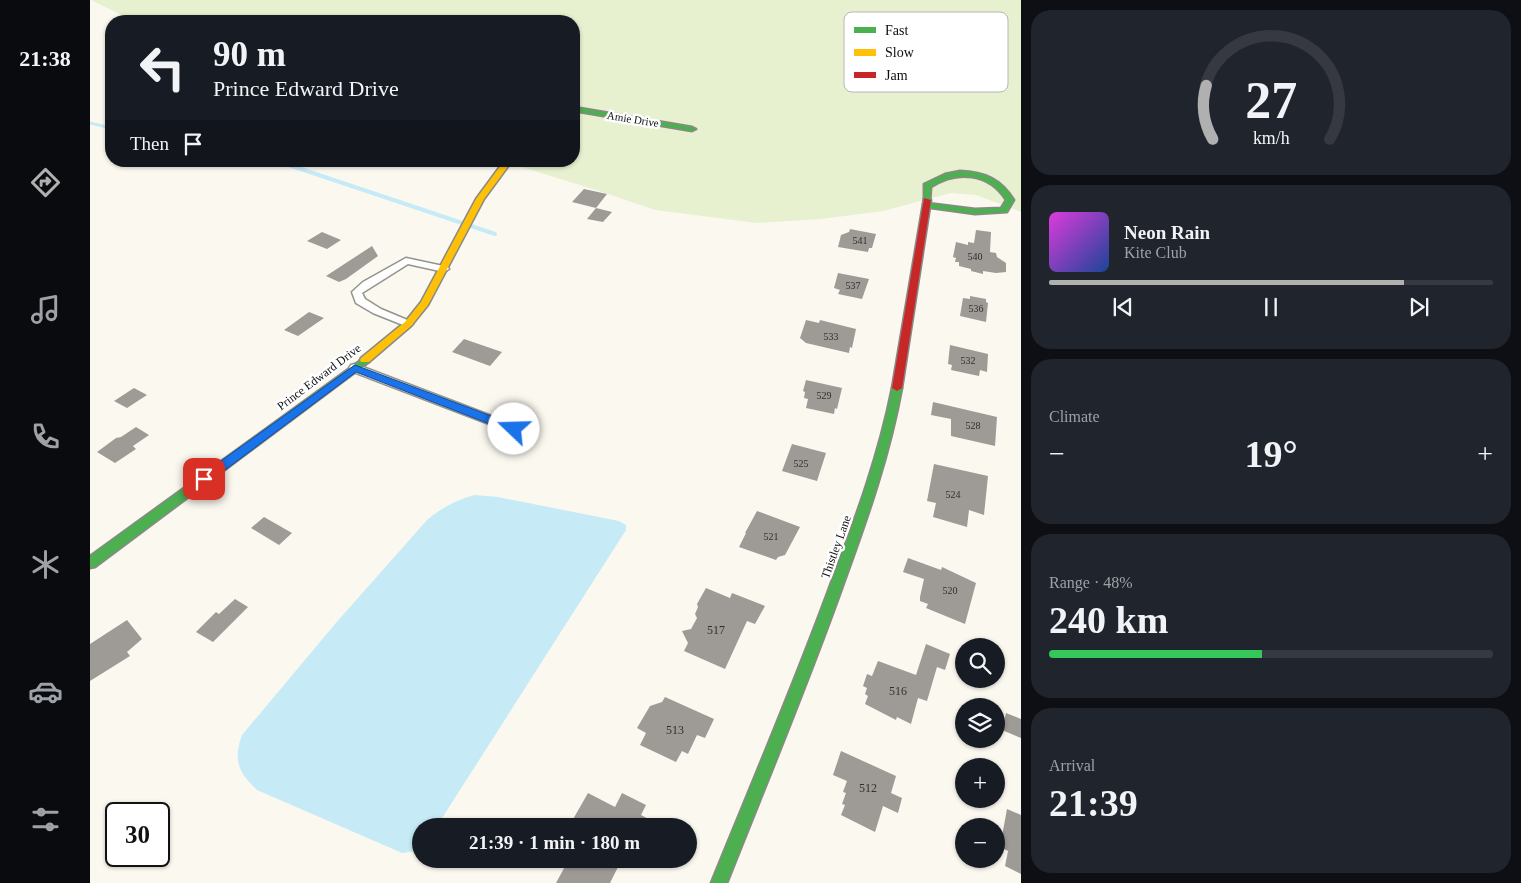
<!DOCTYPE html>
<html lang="en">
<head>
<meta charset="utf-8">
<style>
	:root { --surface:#171b24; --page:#20242c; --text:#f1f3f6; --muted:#9ea1a6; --line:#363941; --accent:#b0b0b1 }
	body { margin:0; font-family:Georgia,serif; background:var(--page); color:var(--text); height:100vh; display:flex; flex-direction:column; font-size:19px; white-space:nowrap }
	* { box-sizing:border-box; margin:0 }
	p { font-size:16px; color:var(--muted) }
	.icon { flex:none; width:28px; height:28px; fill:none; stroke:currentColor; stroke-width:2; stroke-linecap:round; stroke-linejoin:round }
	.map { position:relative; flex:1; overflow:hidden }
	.sheet { display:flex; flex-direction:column; gap:10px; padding:10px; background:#0d0f14; width:500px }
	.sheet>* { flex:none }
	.guide { position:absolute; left:15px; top:15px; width:475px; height:152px; border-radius:20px; box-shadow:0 1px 4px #0004; background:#171b24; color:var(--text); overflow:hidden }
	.controls { position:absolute; left:865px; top:638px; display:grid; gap:10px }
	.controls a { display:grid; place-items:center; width:50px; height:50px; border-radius:50%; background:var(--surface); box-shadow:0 1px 4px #0004; font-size:25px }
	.speed { position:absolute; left:15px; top:802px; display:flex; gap:10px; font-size:25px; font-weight:700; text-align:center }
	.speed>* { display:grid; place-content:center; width:65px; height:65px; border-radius:50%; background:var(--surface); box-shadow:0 1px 4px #0004; line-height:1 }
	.speed .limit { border:2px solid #111; border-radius:8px; background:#fff; color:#111 }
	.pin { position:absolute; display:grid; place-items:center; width:42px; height:42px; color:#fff; margin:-21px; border-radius:10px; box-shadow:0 2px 8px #0006 }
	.me { position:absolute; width:55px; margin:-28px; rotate:291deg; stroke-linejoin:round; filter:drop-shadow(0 0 4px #0008) }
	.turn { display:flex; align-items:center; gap:18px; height:105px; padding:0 25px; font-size:22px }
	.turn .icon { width:65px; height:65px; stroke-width:2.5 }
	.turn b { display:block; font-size:35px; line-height:42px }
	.then { display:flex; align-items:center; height:48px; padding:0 25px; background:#0003; gap:10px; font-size:19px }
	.big { font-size:38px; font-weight:600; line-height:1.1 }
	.sheet .widget { flex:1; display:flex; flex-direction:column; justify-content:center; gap:8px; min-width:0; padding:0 18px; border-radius:20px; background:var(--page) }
	.sheet .dial { align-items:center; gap:0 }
	.dial svg { height:130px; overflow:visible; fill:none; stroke:var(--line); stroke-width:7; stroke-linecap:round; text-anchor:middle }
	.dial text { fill:var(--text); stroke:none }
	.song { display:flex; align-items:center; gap:15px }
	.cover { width:60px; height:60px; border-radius:8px; background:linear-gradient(135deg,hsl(300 70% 55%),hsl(220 70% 35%)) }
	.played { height:5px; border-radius:2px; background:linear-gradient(90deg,var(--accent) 80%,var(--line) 80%) }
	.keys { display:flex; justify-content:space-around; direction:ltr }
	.heat { display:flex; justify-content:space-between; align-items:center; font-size:28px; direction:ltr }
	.charge { height:8px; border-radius:4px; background:linear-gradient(90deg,#34c759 48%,var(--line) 0) }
	.trip { position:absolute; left:322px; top:818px; width:285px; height:50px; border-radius:25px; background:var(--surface); box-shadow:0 1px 4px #0004; font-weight:600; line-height:50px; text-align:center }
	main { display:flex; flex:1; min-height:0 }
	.dock { display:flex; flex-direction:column; width:90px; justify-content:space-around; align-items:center; background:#090b0e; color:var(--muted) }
	.dock .icon { width:35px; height:35px }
	.dock .current { color:var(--accent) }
	.dock b { font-size:22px; color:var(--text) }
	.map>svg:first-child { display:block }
	.green { fill:#e7f1d0 }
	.water { fill:#c6ebf6 }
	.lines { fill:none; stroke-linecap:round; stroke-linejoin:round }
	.stream-far1 { stroke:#c6ebf6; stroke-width:3 }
	.stream { stroke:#c6ebf6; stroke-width:4 }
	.building { fill:#9e9a96 }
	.street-casing { stroke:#94938f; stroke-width:3 }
	.fast-casing { stroke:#8b8986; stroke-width:3 }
	.slow-casing { stroke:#8b8986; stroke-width:3 }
	.jam-casing { stroke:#8b8986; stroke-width:3 }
	.street { fill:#fefefd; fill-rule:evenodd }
	.fast { fill:#4caf50; fill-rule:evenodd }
	.slow { fill:#ffc107; fill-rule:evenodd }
	.jam { fill:#c62828; fill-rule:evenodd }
	.route { fill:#1a73e8; stroke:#114b97 }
	.labels { text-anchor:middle; stroke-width:5; stroke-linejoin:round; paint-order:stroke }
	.number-label { font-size:10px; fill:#31302f }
	.far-street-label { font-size:11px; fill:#0d0d0d; stroke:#fff }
	.street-label { font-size:12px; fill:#0d0d0d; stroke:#fff }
	.near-number-label { font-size:12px; fill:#31302f }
	.key { fill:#fff; stroke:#b6b6b6; stroke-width:1 }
	.key-label { font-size:14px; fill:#0d0d0d }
</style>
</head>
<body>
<main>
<nav class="dock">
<b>21:38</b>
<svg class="icon current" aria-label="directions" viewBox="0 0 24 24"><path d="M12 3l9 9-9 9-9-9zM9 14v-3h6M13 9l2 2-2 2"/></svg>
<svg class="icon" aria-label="music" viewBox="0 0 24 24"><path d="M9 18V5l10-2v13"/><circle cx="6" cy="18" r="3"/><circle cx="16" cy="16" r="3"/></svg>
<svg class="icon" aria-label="phone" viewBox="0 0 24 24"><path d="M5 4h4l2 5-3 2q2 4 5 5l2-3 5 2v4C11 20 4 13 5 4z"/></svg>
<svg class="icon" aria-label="climate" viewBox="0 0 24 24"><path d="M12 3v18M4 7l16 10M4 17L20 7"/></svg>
<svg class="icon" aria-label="car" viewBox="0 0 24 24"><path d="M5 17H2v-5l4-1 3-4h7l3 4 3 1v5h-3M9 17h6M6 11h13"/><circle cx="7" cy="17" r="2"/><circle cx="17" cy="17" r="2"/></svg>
<svg class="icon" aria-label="filters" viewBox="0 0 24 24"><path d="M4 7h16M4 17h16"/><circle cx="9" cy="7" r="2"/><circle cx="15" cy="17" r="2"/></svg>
</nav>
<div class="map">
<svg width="931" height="883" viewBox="0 0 931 883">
	<rect width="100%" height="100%" fill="#fbf8f0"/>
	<path class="green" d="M1 0H931V212L886 195 861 193 793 211 731 219 667 223 565 210 509 191 412 161H484V21H33L31 15Z"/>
	<path class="water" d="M385 495 408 497 529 521 536 525V530L347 826H331V847L326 851 312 853 167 790C148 772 143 760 152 735L245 624 337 520C353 507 366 500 385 495Z"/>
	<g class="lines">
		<path class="stream-far1" d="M0 123 21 128"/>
		<path class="stream" d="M187 161 405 234"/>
	</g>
	<path class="building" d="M494 189 517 194 506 208 482 202Z
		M506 208 522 212 513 222 497 219Z
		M760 229 786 234 782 248H779L778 252 748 247 751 235 759 232Z
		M886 230 901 232 900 252 906 253 907 257 916 263V272L906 273 893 271V274L881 271V269L869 266V262H865L866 258 863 257 866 242 878 245V242L884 243Z
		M232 232 251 240 237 249 217 241Z
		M282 246 288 256 256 279 249 282 236 276Z
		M748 273 779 279 772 299 748 294 750 290 744 288Z
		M880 296 896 299V302L898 303 896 322 870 316 873 298 880 299Z
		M219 312 234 318 208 336 194 330Z
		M716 320 729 323 730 320 766 329 762 348 760 347 759 353 716 343 710 338Z
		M374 339 409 351 412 352 400 366 362 352Z
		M860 345 898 354 897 372 890 370 889 376 861 370 862 365 858 364Z
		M716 380 752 388 747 409 745 408 744 414 716 408 718 399 714 398 715 392 713 391Z
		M44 388 57 395 37 408 24 401Z
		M843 402 907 417 905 446 861 436V419L841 415Z
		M46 427 59 435 43 446 46 449 25 463 7 452 26 438 31 437Z
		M702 444 736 453 727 481 692 471Z
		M844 464 898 476 894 515 879 510 877 527 843 517 846 503 837 501Z
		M667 511 710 527 695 555 688 557 686 560 649 547 656 533H655Z
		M174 517 202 533 189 545 161 528Z
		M818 558 851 570 852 567 886 583 875 624 836 608 838 604 830 601V597L834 579 813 572Z
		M616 588 640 598 642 593 675 606 665 624 657 621 635 669 594 651 598 643 592 631 601 629 607 618 605 614 608 607 607 604Z
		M145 599 158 607 123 642 106 632 126 612 129 614Z
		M37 620 52 639 37 652 40 656 0 681V644Z
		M836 644 860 654 855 670 847 667 837 701 828 698 821 724 807 717 806 720 775 704 778 696 775 694 777 688 773 686 777 674 782 676 788 661 826 675Z
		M575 697 624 719 615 738 607 735 598 754 592 751 586 762 550 745 556 733 547 728 560 706 572 702Z
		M916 713 931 719V738L912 730Z
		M751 751 806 776 801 793 812 798 808 813 793 806 785 832 751 815 755 805 752 804 756 793 753 792 757 781 743 775Z
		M498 793 525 807 532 793 556 805 551 815 572 826H492L482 821Z
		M917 809 931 815V874L915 866 918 851 910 847Z
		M479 859H532L520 883H466Z"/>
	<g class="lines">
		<defs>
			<path id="street" d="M316 258 358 267 359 269 354 272 318 264 272 293 275 299 291 309 322 322 323 324 318 327 283 313 266 303 262 292 273 282Z
				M265 364 428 426 430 429 428 432H420L261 371 259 368 261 365Z"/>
			<path id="fast" d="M484 107 602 127 606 129 602 131 484 111Z
				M870 171C895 172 911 179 924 200L917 212 885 214 834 207 833 205 837 203 885 209 911 208 916 200C899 173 867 170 841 187L840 202H834V184L855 174Z
				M275 357 280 360 279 362 5 567 0 568V556Z
				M807 385 812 388C800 454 778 517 755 580 719 682 677 782 637 883H621C662 782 705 682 742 580 766 517 789 454 802 388Z"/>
			<path id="slow" d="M414 161H422L394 199 338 305 321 326 279 362H271L270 360 271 358 315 322 331 302 386 199Z"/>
			<path id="jam" d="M834 198 841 200 812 388 807 391 802 388Z"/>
		</defs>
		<use href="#street" class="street-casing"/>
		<use href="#fast" class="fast-casing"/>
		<use href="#slow" class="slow-casing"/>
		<use href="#jam" class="jam-casing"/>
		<use href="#street" class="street"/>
		<use href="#fast" class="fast"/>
		<use href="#slow" class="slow"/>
		<use href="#jam" class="jam"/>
	</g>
	<path class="route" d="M265 365 428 426 429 429 428 432H420L266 372 119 482H110L108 479 110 476Z"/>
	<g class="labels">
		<g class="number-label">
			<text x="770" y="244">541</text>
			<text x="885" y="260">540</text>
			<text x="763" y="289">537</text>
			<text x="886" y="312">536</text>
			<text x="741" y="340">533</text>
			<text x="878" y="364">532</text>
			<text x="734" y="399">529</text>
			<text x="883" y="429">528</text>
			<text x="711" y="467">525</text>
			<text x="863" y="498">524</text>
			<text x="681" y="540">521</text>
			<text x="860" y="594">520</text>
		</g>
		<g class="far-street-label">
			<text transform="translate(543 119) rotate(9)" y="4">Amie Drive</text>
		</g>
		<g class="street-label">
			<text transform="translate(229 377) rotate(-37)" y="4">Prince Edward Drive</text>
			<text transform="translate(746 547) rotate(-70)" y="4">Thistley Lane</text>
		</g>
		<g class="near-number-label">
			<text x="626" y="634">517</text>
			<text x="808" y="695">516</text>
			<text x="585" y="734">513</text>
			<text x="778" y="792">512</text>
		</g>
	</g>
	<rect x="754" y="12" width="164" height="80" rx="8" class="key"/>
	<rect x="764" y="27" width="22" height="6" fill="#4caf50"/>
	<rect x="764" y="49" width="22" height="7" fill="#ffc107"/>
	<rect x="764" y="72" width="22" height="6" fill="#c62828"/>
	<g class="key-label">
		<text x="795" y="35">Fast</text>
		<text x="795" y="57">Slow</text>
		<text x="795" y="80">Jam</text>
	</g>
</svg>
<div class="controls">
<a><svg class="icon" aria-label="search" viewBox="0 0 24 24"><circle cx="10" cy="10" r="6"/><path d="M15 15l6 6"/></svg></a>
<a><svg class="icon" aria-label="layers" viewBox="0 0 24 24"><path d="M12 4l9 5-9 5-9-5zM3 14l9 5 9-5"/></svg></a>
<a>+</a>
<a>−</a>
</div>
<div class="speed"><div class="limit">30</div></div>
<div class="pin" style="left:114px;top:479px;background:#d93025"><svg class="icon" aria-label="arrive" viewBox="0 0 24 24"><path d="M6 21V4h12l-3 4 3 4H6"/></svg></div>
<svg class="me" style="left:424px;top:429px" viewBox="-20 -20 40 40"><circle r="19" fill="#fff"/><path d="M0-13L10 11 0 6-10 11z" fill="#1a73e8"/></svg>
<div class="trip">21:39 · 1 min · 180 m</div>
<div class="guide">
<div class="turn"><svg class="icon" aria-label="left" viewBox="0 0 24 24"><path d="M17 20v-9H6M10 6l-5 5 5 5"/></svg><div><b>90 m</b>Prince Edward Drive</div></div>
<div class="then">Then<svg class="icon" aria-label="arrive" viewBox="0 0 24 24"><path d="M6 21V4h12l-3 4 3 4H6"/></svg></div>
</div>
</div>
<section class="sheet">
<div class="widget dial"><svg viewBox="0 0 100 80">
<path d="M14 69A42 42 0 1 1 86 69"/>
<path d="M14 69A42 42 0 0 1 10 36" stroke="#b0b0b1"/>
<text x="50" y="56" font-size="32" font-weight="700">27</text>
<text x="50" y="72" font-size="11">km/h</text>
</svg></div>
<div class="widget">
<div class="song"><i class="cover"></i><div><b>Neon Rain</b><p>Kite Club</p></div></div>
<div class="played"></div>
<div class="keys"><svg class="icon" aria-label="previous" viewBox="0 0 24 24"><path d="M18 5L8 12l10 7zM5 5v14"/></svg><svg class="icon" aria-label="pause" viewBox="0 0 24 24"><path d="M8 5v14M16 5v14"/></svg><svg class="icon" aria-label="next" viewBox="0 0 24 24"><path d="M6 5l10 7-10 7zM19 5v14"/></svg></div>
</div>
<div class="widget"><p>Climate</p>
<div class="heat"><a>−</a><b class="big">19°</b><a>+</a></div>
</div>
<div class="widget"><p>Range · 48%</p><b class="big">240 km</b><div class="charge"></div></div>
<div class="widget"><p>Arrival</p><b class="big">21:39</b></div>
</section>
</main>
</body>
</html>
